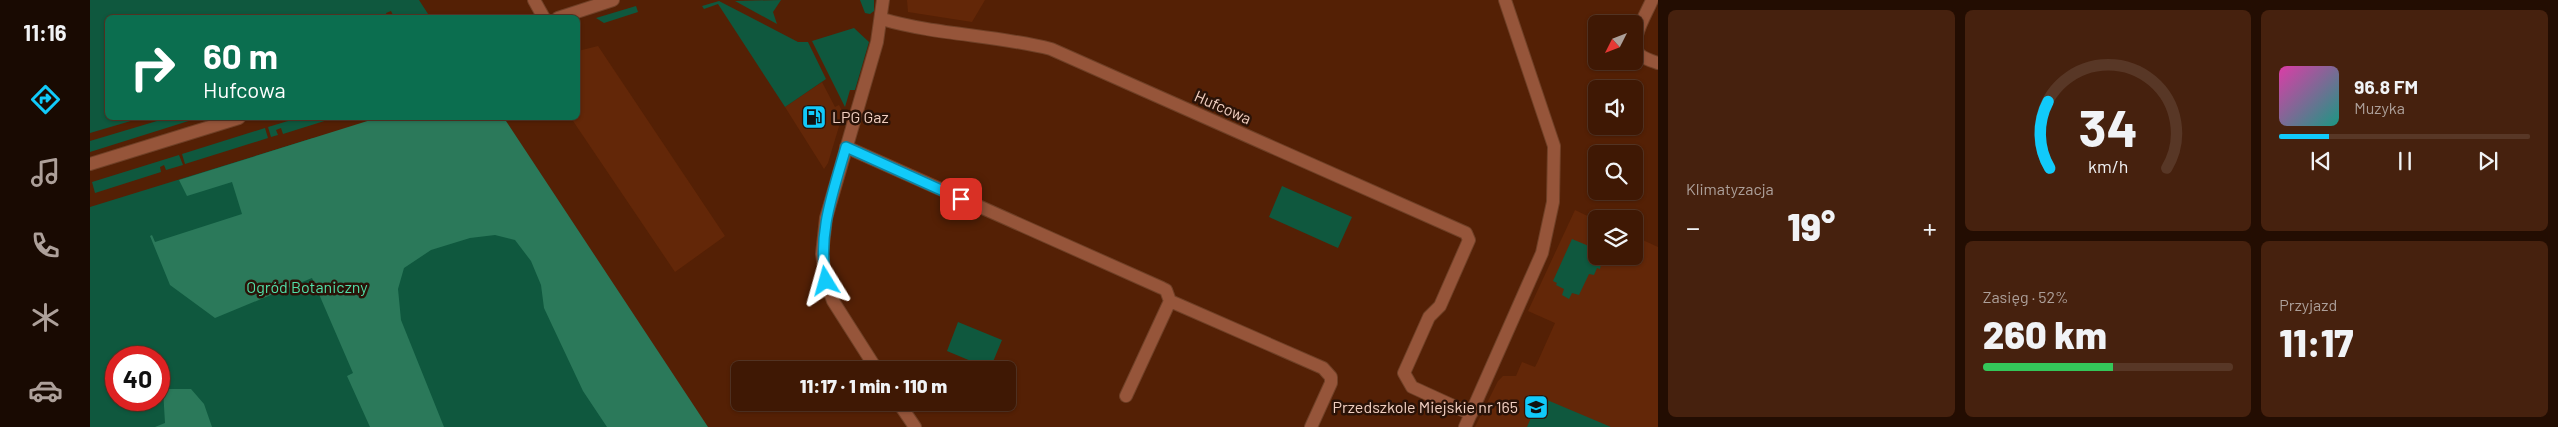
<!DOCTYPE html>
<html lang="pl">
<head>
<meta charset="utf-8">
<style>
	:root { --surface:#3f1804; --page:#46210e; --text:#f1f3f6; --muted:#ada09a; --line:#583726; --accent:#11cafa }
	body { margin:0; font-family:Barlow,sans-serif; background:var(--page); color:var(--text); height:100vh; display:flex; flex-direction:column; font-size:19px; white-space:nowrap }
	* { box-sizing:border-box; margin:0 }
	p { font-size:16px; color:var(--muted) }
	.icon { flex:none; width:28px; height:28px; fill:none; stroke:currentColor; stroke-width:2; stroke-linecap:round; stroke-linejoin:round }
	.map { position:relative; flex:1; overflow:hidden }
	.drawer { display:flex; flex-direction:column; gap:10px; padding:10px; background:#230d02; width:900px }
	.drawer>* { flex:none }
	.top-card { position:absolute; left:15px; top:15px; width:475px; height:105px; border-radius:8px; box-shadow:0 1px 4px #0004,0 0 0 1px var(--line); background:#0b6e4f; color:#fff; overflow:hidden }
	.needle { width:32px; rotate:228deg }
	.controls { position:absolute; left:1498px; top:15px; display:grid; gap:10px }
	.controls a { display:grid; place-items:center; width:55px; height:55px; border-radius:8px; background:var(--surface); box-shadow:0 1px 4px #0004,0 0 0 1px var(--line); font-size:25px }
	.speed { position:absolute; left:15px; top:346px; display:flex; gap:10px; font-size:25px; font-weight:700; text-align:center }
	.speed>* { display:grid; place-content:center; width:65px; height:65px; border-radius:50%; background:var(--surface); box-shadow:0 1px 4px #0004,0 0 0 1px var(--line); line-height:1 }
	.speed .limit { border:8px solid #d22; background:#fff; color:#111 }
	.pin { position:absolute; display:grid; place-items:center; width:42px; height:42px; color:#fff; margin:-21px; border-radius:10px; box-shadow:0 2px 8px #0006 }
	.me { position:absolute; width:55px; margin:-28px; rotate:352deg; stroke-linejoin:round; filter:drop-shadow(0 0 4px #0008) }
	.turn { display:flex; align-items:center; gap:18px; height:105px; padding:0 15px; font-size:22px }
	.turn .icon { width:65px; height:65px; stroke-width:2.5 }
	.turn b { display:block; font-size:35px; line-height:42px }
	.big { font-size:38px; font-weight:800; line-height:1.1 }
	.drawer .card { flex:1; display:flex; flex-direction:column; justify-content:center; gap:8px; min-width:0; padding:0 18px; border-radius:8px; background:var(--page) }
	.drawer .dial { align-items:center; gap:0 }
	.dial svg { height:130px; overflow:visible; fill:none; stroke:var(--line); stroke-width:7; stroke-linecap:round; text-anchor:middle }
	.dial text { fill:var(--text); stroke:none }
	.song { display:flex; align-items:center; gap:15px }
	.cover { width:60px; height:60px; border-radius:8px; background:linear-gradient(135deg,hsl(320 70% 55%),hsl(170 70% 35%)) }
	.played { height:5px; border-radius:2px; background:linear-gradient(90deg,var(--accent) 20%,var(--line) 20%) }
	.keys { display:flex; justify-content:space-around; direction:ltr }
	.heat { display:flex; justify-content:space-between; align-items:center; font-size:28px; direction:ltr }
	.charge { height:8px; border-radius:4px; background:linear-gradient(90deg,#34c759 52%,var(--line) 0) }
	.drawer .tiles { flex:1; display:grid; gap:10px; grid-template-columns:repeat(3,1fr) }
	.card:first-child { grid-row:span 2 }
	.trip { position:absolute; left:641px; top:361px; width:285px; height:50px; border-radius:8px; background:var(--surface); box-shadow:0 1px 4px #0004,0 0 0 1px var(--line); font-weight:800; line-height:50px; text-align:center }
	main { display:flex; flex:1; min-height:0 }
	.tab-bar { display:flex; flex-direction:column; width:90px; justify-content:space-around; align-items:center; background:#190a02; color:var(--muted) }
	.tab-bar .icon { width:35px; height:35px }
	.tab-bar .on { color:var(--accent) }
	.tab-bar b { font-size:22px; color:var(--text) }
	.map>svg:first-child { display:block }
	.built { fill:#632708 }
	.green { fill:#0f583e; fill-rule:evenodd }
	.forest { fill:#2b795a }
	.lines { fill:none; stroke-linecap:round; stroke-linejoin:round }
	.minor-casing { stroke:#704027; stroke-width:14 }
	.minor { stroke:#96553a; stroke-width:12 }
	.route-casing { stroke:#0b83a2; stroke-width:12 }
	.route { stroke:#11cafa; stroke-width:9 }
	.labels { text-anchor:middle; stroke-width:5; stroke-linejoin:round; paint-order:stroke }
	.street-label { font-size:16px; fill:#f1cfc1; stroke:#2a1308 }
	.poi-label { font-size:16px; fill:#f1cfc1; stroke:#2a1308; text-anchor:start }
	.park-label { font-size:16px; fill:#52dea7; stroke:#2a1308 }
</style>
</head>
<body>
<main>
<nav class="tab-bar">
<b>11:16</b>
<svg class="icon on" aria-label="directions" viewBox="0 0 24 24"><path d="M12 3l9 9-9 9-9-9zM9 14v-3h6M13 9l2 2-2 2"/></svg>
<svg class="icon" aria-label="music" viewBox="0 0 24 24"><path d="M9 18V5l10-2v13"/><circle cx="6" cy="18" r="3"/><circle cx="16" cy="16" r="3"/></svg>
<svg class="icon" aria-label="phone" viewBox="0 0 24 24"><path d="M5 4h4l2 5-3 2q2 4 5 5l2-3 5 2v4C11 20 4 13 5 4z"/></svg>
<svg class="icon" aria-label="climate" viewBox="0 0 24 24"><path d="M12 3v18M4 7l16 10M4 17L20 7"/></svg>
<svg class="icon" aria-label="car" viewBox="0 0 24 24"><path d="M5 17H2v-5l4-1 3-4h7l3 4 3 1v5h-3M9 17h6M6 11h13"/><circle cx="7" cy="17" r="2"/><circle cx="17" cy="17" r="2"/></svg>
</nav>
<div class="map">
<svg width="1568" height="427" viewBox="0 0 1568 427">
	<rect width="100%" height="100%" fill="#542005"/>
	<path class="built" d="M817 0H895L882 22 818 12Z
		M508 46 635 236 585 272 481 118H488V51Z
		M732 82 745 107 749 105 753 113 738 163 734 169 695 107Z
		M1485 210 1506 220V256H1544V236L1568 247V427H1385L1408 381 1413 376H1426L1432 362 1445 367 1448 361 1465 323 1438 311Z"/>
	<path class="green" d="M0 0H329L340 17H304L301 11 296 13 298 18H18V118H51L0 133Z
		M691 0 683 12 687 24 645 1Z
		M770 0H784V11L780 14 775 13Z
		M629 1 708 42H718L736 79 695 107 628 4 614 9 612 6Z
		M546 6 548 12 514 23 506 18Z
		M764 28 779 42 765 90H760L755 107 722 41Z
		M77 118H108L0 152V141Z
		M208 118H244L193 134 191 128 186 130 188 135 181 137 178 127Z
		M175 128 178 138 95 164 92 154Z
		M223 138 465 232 565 427H0V207ZM26 358H69V400H26Z
		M89 155 93 165 76 170 74 165 70 167 71 172 5 193 2 182Z
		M1192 186 1262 217 1248 248 1179 217Z
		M1482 239 1506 249V256H1513L1510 269 1507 268 1504 275 1499 274 1489 295 1482 293 1479 299 1472 295 1474 289 1466 285 1467 283 1463 281Z
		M868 322 912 340 900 369 857 351Z
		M1450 397 1521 427H1437Z"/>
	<path class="forest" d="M287 118H414L618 427H517L493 391 454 308 451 285 441 261 425 240 405 235 380 238 341 250 314 268 308 289 311 320 354 427H280L257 376 263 373 222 278 125 318 80 285 60 236 62 235 65 242 152 214 142 182 97 196 89 180Z
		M73 389H101L114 404 122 427H65L75 423Z"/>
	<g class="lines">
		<defs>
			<path id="minor" d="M444 0 454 18
				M1562 0C1557 13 1537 43 1550 55 1555 59 1562 61 1568 63
				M468 18 523 0
				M792 19C846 35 906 35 961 49L1376 233 1379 240 1350 306 1339 317 1314 373 1322 387 1381 414
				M756 147 1072 288 1076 290 1080 301 1233 368 1241 377V383L1221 427
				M0 164 149 118
				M787 370 743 301 736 281 732 254 736 218 787 42 793 0
				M1036 396 1080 301
				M808 402 825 427
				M1375 427 1452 253 1463 202 1464 146 1415 0"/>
		</defs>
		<use href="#minor" class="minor-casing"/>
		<use href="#minor" class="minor"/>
	</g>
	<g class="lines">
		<defs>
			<path id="route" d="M736 281C727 235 743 192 756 147L871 199"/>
		</defs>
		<use href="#route" class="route-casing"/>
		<use href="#route" class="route"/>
	</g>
	<defs>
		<symbol id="fuel-square" viewBox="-11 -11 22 22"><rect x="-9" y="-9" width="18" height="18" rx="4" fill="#11cafa" stroke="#2a1308"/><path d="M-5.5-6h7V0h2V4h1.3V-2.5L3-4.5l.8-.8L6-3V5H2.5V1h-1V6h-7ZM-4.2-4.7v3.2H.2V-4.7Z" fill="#111"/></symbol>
		<symbol id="school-square" viewBox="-11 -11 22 22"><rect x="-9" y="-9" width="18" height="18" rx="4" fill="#11cafa" stroke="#2a1308"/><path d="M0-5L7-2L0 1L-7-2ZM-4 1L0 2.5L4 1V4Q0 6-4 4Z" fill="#111"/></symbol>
	</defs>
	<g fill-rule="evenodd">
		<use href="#fuel-square" x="710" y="103" width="28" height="28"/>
		<use href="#school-square" x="1432" y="393" width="28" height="28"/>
	</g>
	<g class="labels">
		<g class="street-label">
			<text transform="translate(1133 107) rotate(24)" y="6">Hufcowa</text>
		</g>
		<g class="poi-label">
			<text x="742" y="123">LPG Gaz</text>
			<text x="1428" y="413" text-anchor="end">Przedszkole Miejskie nr 165</text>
		</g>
		<g class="park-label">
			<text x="217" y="293">Ogród Botaniczny</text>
		</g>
	</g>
</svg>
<div class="controls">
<a><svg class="needle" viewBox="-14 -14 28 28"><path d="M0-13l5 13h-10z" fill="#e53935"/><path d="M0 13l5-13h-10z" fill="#ada09a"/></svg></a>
<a><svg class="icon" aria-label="sound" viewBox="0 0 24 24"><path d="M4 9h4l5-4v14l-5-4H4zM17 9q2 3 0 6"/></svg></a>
<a><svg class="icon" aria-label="search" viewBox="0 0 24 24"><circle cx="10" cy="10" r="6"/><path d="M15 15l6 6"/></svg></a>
<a><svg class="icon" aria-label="layers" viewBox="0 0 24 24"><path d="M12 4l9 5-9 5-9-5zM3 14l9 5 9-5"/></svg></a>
</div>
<div class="speed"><div class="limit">40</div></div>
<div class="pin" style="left:871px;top:199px;background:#d93025"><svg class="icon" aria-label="arrive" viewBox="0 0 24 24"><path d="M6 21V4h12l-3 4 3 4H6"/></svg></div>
<svg class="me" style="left:736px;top:281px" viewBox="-20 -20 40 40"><path d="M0-17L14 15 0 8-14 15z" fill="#11cafa" stroke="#fff" stroke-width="4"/></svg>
<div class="trip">11:17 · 1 min · 110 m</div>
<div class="top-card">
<div class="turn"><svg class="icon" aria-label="right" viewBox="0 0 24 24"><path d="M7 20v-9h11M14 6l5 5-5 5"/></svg><div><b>60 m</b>Hufcowa</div></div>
</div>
</div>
<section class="drawer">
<div class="tiles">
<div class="card"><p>Klimatyzacja</p>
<div class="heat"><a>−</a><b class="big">19°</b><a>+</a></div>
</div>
<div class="card dial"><svg viewBox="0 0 100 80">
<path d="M14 69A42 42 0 1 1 86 69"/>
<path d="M14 69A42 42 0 0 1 13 28" stroke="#11cafa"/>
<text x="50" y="56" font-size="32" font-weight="700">34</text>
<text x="50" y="72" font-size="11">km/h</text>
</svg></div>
<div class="card">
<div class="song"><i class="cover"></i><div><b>96.8 FM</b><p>Muzyka</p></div></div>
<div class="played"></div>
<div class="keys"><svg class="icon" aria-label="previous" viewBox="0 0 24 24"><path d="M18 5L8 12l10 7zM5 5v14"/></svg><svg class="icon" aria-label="pause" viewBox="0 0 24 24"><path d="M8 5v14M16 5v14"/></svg><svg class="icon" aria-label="next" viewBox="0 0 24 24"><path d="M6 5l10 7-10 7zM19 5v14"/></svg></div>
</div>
<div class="card"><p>Zasięg · 52%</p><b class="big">260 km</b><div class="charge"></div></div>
<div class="card"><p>Przyjazd</p><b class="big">11:17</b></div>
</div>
</section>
</main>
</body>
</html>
